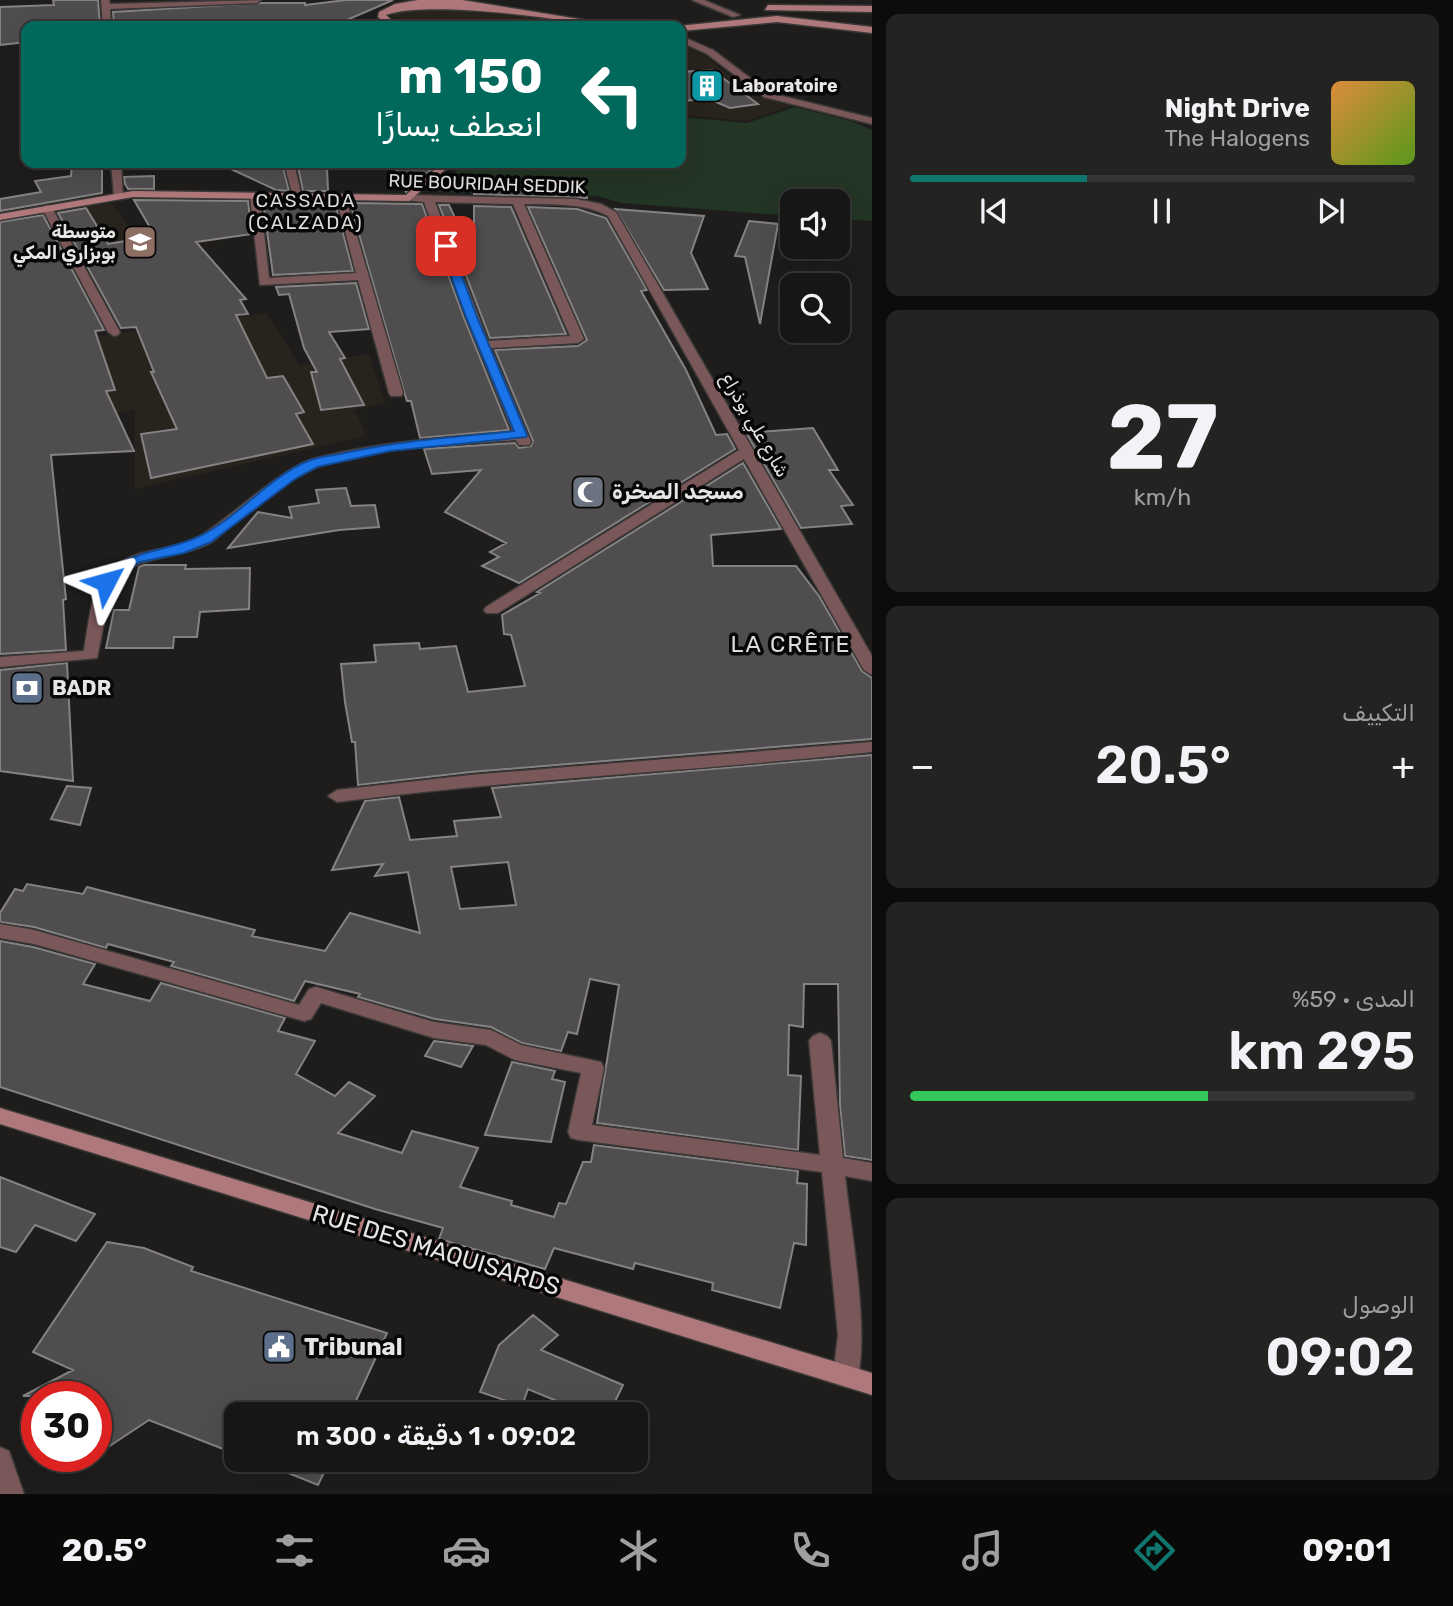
<!DOCTYPE html>
<html lang="ar">
<head>
<meta charset="utf-8">
<style>
	:root { --surface:#161614; --page:#232322; --text:#f1f3f6; --muted:#9e9fa0; --line:#353534; --accent:#0f766e }
	body { margin:0; font-family:Rubik,Cairo,sans-serif; background:var(--page); color:var(--text); direction:rtl; height:100vh; display:flex; flex-direction:column; font-size:26px; white-space:nowrap }
	* { box-sizing:border-box; margin:0 }
	p { font-size:23px; color:var(--muted) }
	.icon { flex:none; width:38px; height:38px; fill:none; stroke:currentColor; stroke-width:2; stroke-linecap:round; stroke-linejoin:round }
	.map { position:relative; flex:1; overflow:hidden; direction:ltr }
	.details { display:flex; flex-direction:column; gap:14px; padding:14px; background:#0c0c0b; width:581px }
	.details>* { flex:none }
	.guide { position:absolute; left:21px; top:21px; width:665px; height:147px; border-radius:14px; box-shadow:0 7px 28px #0002,0 0 0 2px var(--line); direction:rtl; background:#00695c; color:#fff; overflow:hidden }
	.buttons { position:absolute; left:780px; top:189px; display:grid; gap:14px }
	.buttons a { display:grid; place-items:center; width:70px; height:70px; border-radius:14px; background:var(--surface); box-shadow:0 7px 28px #0002,0 0 0 2px var(--line); font-size:35px }
	.speed { position:absolute; left:21px; top:1381px; display:flex; gap:14px; font-size:35px; font-weight:700; text-align:center }
	.speed>* { display:grid; place-content:center; width:91px; height:91px; border-radius:50%; background:var(--surface); box-shadow:0 7px 28px #0002,0 0 0 2px var(--line); line-height:1 }
	.speed .limit { border:10px solid #d22; background:#fff; color:#111 }
	.pin { position:absolute; display:grid; place-items:center; width:60px; height:60px; color:#fff; margin:-30px; border-radius:14px; box-shadow:0 4px 10px #0006 }
	.me { position:absolute; width:77px; margin:-38px; rotate:51deg; stroke-linejoin:round; filter:drop-shadow(0 0 5px #0008) }
	.turn { display:flex; align-items:center; gap:24px; height:147px; padding:0 28px; font-size:32px }
	.turn .icon { width:91px; height:91px; stroke-width:2.5 }
	.turn b { display:block; font-size:49px; line-height:60px }
	.big { font-size:52px; font-weight:600; line-height:1.1 }
	.details .tile { flex:1; display:flex; flex-direction:column; justify-content:center; gap:10px; min-width:0; padding:0 24px; border-radius:14px; background:var(--page) }
	.details .dial { align-items:center; gap:0 }
	.dial b { font-size:91px; line-height:1 }
	.song { display:flex; align-items:center; gap:21px }
	.cover { width:84px; height:84px; border-radius:10px; background:linear-gradient(135deg,hsl(30 70% 55%),hsl(90 70% 35%)) }
	.played { height:7px; border-radius:4px; background:linear-gradient(90deg,var(--accent) 35%,var(--line) 35%) }
	.keys { display:flex; justify-content:space-around; direction:ltr }
	.heat { display:flex; justify-content:space-between; align-items:center; font-size:38px; direction:ltr }
	.charge { height:10px; border-radius:5px; background:linear-gradient(90deg,#34c759 59%,var(--line) 0) }
	.trip { position:absolute; left:224px; top:1402px; width:424px; height:70px; border-radius:14px; background:var(--surface); box-shadow:0 7px 28px #0002,0 0 0 2px var(--line); font-weight:600; line-height:70px; text-align:center; direction:rtl }
	.tabs { display:flex; height:112px; justify-content:space-around; align-items:center; background:#090908; color:var(--muted) }
	.tabs .icon { width:49px; height:49px }
	.tabs .current { color:var(--accent) }
	.tabs b { font-size:32px; color:var(--text) }
	main { display:flex; flex:1; min-height:0 }
	.map>svg:first-child { display:block }
	.built { fill:#28231c }
	.green { fill:#233525 }
	.building { fill:#504d4e; stroke:#858283; stroke-width:2; fill-rule:evenodd }
	.lines { fill:none; stroke-linecap:round; stroke-linejoin:round }
	.street-casing { stroke:#3a3937; stroke-width:3 }
	.secondary-casing { stroke:#3a3937; stroke-width:3 }
	.street { fill:#7a5758; fill-rule:evenodd }
	.secondary { fill:#af787a; fill-rule:evenodd }
	.route { fill:#1a73e8; stroke:#114b97; stroke-width:2 }
	.labels { text-anchor:middle; stroke-width:7; stroke-linejoin:round; paint-order:stroke }
	.far-poi-label { font-size:18px; font-weight:bold; fill:#e6e5e3; stroke:#080707; text-anchor:start }
	.far-street-label { font-size:18px; fill:#e6e5e3; stroke:#080707 }
	.far-neighbourhood-label { font-size:19px; letter-spacing:2px; fill:#dedcd9; stroke:#080707 }
	.poi-label { font-size:21px; font-weight:bold; fill:#e6e5e3; stroke:#080707; text-anchor:start }
	.neighbourhood-label { font-size:23px; letter-spacing:2px; fill:#dedcd9; stroke:#080707 }
	.near-street-label { font-size:24px; fill:#e6e5e3; stroke:#080707 }
	.near-poi-label { font-size:24px; font-weight:bold; fill:#e6e5e3; stroke:#080707; text-anchor:start }
</style>
</head>
<body>
<main>
<section class="details">
<div class="tile">
<div class="song"><i class="cover"></i><div><b>Night Drive</b><p>The Halogens</p></div></div>
<div class="played"></div>
<div class="keys"><svg class="icon" aria-label="previous" viewBox="0 0 24 24"><path d="M18 5L8 12l10 7zM5 5v14"/></svg><svg class="icon" aria-label="pause" viewBox="0 0 24 24"><path d="M8 5v14M16 5v14"/></svg><svg class="icon" aria-label="next" viewBox="0 0 24 24"><path d="M6 5l10 7-10 7zM19 5v14"/></svg></div>
</div>
<div class="tile dial"><b>27</b><p>km/h</p></div>
<div class="tile"><p>التكييف</p>
<div class="heat"><a>−</a><b class="big">20.5°</b><a>+</a></div>
</div>
<div class="tile"><p>المدى · 59%</p><b class="big">295 km</b><div class="charge"></div></div>
<div class="tile"><p>الوصول</p><b class="big">09:02</b></div>
</section>
<div class="map">
<svg width="872" height="1494" viewBox="0 0 872 1494">
	<rect width="100%" height="100%" fill="#1e1d1b"/>
	<path class="built" d="M438 4 580 26H408L391 16 395 10Z
		M681 45 695 49 759 97 791 106 746 121 681 115Z
		M111 203 132 231 209 219 226 239 191 245 96 278 69 239 76 237 58 211Z
		M76 299 100 336 267 313 299 365 369 354 385 403 355 410 366 436 135 489V410L52 422Z"/>
	<path class="green" d="M795 107 851 121 872 130V221L838 219V201H793V216L622 203 597 196 426 192 456 171 461 163H681V117L747 123Z"/>
	<path class="building" d="M53 0H98L100 26H26V42L0 45V7L54 5Z
		M346 0H393L333 26 114 25 113 12 261 3H305V5Z
		M712 70 758 104 730 108 709 99 681 101V72Z
		M72 163H102V193L0 211V199L41 192 35 181 71 176Z
		M218 163H282L289 191 276 190Z
		M393 163H429L432 169 406 192Z
		M298 167H327L328 191H303Z
		M154 176V189H128L125 184 124 177Z
		M474 188 585 189 587 198 474 194Z
		M134 200 248 201 252 234 196 242 246 299 240 300 248 314 236 315 267 378 283 376 304 412 296 414 313 444 151 478 141 434 177 429 151 372H154L136 327 121 328 58 213 86 208 108 244 155 236Z
		M263 202 335 203 353 271 273 275Z
		M350 203 422 204 464 318 509 430 420 438 411 401H407L405 395Z
		M439 205H449L474 258V206L511 207 566 334 490 338Z
		M528 207 577 209 606 218 647 290 641 291 686 370 716 435 727 434 735 449 519 583 482 566 499 557 490 552 506 543 445 512 481 470 432 474 424 449 515 443 519 448 531 446 533 441 495 350 578 346 587 340Z
		M615 209 704 216 691 253 708 289 664 290Z
		M43 215 104 330 95 331 115 390 106 391 134 451 51 455 66 599 63 600 66 650 0 654V222Z
		M749 221 778 224 760 324 745 257 735 256Z
		M356 283 369 329 329 332 345 358 340 359 364 405 321 410 311 372H317L304 348 289 294 279 295 276 287Z
		M813 428 838 470H829L853 505 841 506 852 524 801 528 746 433Z
		M743 463 781 529 711 535 713 566H796L819 596 862 671 872 678V739L471 772 358 785 355 742H352L345 702 341 664 376 662 374 645 419 643 420 649 456 646 468 692 525 686 511 635 504 634 502 615 540 593 537 592Z
		M346 488 351 506 375 505 379 527 339 530 228 548 258 512 292 518 289 507 319 503 316 490Z
		M144 565H186L185 569 250 568 249 609 200 612 197 637H174L173 648H106L114 610H129L139 567Z
		M67 663 73 781 0 771V670Z
		M872 755V1160L845 1156 840 1105 838 984H804L803 1027 789 1025 788 1075 801 1076 798 1150 597 1123 619 985 590 979 577 1034 568 1032 561 1051 522 1043 491 1027 435 1019 358 997 360 994 305 981 294 1001 171 966 174 962 108 944 106 948 34 927 0 922V913L15 889 23 891 27 884 83 894 87 887 255 930 252 936 325 951 350 913 420 933 408 872 375 876 383 864 332 870 365 801 399 797 410 840 457 836 454 821 501 817 492 788ZM508 862 516 905 460 909 451 867Z
		M67 786 91 788 80 825 51 819Z
		M0 941 33 947 95 964 83 984 150 1001 161 983 285 1018 278 1031 315 1041 296 1074 335 1096 349 1082 375 1096 338 1133 402 1153 412 1131 478 1148 460 1187 512 1201 511 1205 554 1217 559 1203 566 1204 583 1162H591L594 1145 798 1171 797 1183 807 1184 806 1245 794 1243 780 1308 712 1290 713 1283 635 1263 633 1269 554 1248 545 1269 456 1244 439 1239 443 1228 375 1209 0 1087Z
		M434 1041 473 1046 461 1067 425 1056Z
		M512 1062 555 1071 552 1079 565 1082 551 1142 485 1135Z
		M0 1177 74 1206 95 1214 76 1241 35 1225 16 1252 0 1247Z
		M107 1242 144 1248 193 1267 191 1271 387 1333 350 1414H236V1454L149 1420 96 1455V1396H23L73 1370 33 1352Z
		M533 1315 558 1335 541 1350 623 1385 609 1414H588L528 1389 522 1406 480 1392 499 1345Z
		M256 1460H330L318 1485Z"/>
	<g class="lines">
		<defs>
			<path id="street" d="M101 0H109L110 4 261 0 257 3 110 9 111 26H103Z
				M692 0H704L740 15 733 17Z
				M681 36 713 50 770 93 872 118V124L764 97 707 54 681 42Z
				M111 163H121L123 198 114 196Z
				M284 163H294L302 198 293 196Z
				M255 193 260 196 269 278 356 273 336 197 345 195 403 393 401 396H391L389 393 358 280 260 285 250 196Z
				M409 195 576 199 601 204 616 212 872 656V675L864 670 744 459 498 613H486L484 610 486 607 739 450 608 216C582 202 553 205 524 204L584 339 578 343 491 348 531 442 529 445H519L516 440C457 445 363 446 310 470 286 481 257 506 235 522 227 529 219 537 210 543 178 561 124 552 110 593L97 658 0 667V657L84 651C93 599 91 563 151 551 168 548 187 544 202 535 234 514 263 485 297 466 312 457 331 455 348 451 403 440 458 437 513 432L466 317 424 202 405 200V196ZM435 202 513 204 570 336 488 341Z
				M47 205 52 208 120 332 118 335 114 336 108 332 42 208Z
				M872 742V752C694 771 515 779 337 802L328 796 337 790 471 775Z
				M0 924 34 930 299 1005 309 989 316 987 434 1022 491 1030 521 1045 601 1062 604 1068 592 1125 820 1155 809 1041 813 1036 820 1033 827 1036 831 1041 843 1158 872 1163V1181L845 1176C850 1222 872 1347 855 1384L846 1387 837 1384 833 1376 838 1335 822 1172 579 1140 571 1138 568 1132 581 1073 515 1060 486 1045 434 1038 321 1003 311 1019 304 1021 34 944 0 938Z
				M0 1447 9 1451 24 1494H0Z"/>
			<path id="secondary" d="M418 0H462L622 26H602C550 18 430 0 386 15L398 26H389L378 17 379 12 395 4Z
				M768 5 872 6V12L765 10Z
				M777 16 872 27V33L777 22 681 31V26H678Z
				M442 163H453L409 201 133 197 0 220V214L133 191 406 195Z
				M0 1108 872 1373V1395L0 1124Z"/>
		</defs>
		<use href="#street" class="street-casing"/>
		<use href="#secondary" class="secondary-casing"/>
		<use href="#street" class="street"/>
		<use href="#secondary" class="secondary"/>
	</g>
	<path class="route" d="M446 243 451 246 477 317 527 435 526 437 390 451 317 467 295 479 211 542 184 553 140 562 123 572 111 585H101L99 582C124 549 163 553 198 537 237 519 267 478 308 461 320 456 336 455 349 452 404 440 459 437 514 431L466 317 440 246Z"/>
	<defs>
		<symbol id="building-square" viewBox="-11 -11 22 22"><rect x="-9" y="-9" width="18" height="18" rx="4" fill="#0f9aa8" stroke="#080707"/><path d="M-4-6H4V6H1V3H-1V6H-4ZM-2.5-4.3h1.7v1.8h-1.7ZM.8-4.3h1.7v1.8H.8ZM-2.5-1h1.7V.8h-1.7ZM.8-1h1.7V.8H.8Z" fill="#fff"/></symbol>
		<symbol id="school-square" viewBox="-11 -11 22 22"><rect x="-9" y="-9" width="18" height="18" rx="4" fill="#8d6e63" stroke="#080707"/><path d="M0-5L7-2L0 1L-7-2ZM-4 1L0 2.5L4 1V4Q0 6-4 4Z" fill="#fff"/></symbol>
		<symbol id="mosque-square" viewBox="-11 -11 22 22"><rect x="-9" y="-9" width="18" height="18" rx="4" fill="#6b7280" stroke="#080707"/><path d="M3.5-4.9A6 6 0 1 0 3.5 4.9A5 5 0 1 1 3.5-4.9Z" fill="#fff"/></symbol>
		<symbol id="bank-square" viewBox="-11 -11 22 22"><rect x="-9" y="-9" width="18" height="18" rx="4" fill="#5c6f8a" stroke="#080707"/><path d="M-6-4H6V4H-6ZM0-2.3a2.3 2.3 0 1 0 0 4.6a2.3 2.3 0 1 0 0-4.6Z" fill="#fff"/></symbol>
		<symbol id="civic-square" viewBox="-11 -11 22 22"><rect x="-9" y="-9" width="18" height="18" rx="4" fill="#5c6f8a" stroke="#080707"/><path d="M-.6-6.5H3V-4.5H.6V-3L4-1V1h2V6H-6V1h2V-1L-.6-3ZM-1.2 2.5V6h2.4V2.5Z" fill="#fff"/></symbol>
	</defs>
	<g fill-rule="evenodd">
		<use href="#building-square" x="688" y="67" width="38" height="38"/>
		<use href="#school-square" x="121" y="223" width="38" height="38"/>
		<use href="#mosque-square" x="569" y="473" width="38" height="38"/>
		<use href="#bank-square" x="8" y="669" width="38" height="38"/>
		<use href="#civic-square" x="260" y="1328" width="38" height="38"/>
	</g>
	<g class="labels">
		<g class="far-poi-label">
			<text x="732" y="92">Laboratoire</text>
			<text x="116" y="238" text-anchor="end">متوسطة<tspan x="116" dy="21">بوبزاري المكي</tspan></text>
		</g>
		<g class="far-street-label">
			<text transform="translate(487 184) rotate(2)" y="6">RUE BOURIDAH SEDDIK</text>
			<text transform="translate(755 425) rotate(60)" y="6">شارع علي بوذراع</text>
		</g>
		<g class="far-neighbourhood-label">
			<text x="306" y="207">CASSADA<tspan x="306" dy="22">(CALZADA)</tspan></text>
		</g>
		<g class="poi-label">
			<text x="612" y="499">مسجد الصخرة</text>
			<text x="52" y="695">BADR</text>
		</g>
		<g class="neighbourhood-label">
			<text x="791" y="652">LA CRÊTE</text>
		</g>
		<g class="near-street-label">
			<text transform="translate(436 1250) rotate(17)" y="8">RUE DES MAQUISARDS</text>
		</g>
		<g class="near-poi-label">
			<text x="304" y="1355">Tribunal</text>
		</g>
	</g>
</svg>
<div class="buttons">
<a><svg class="icon" aria-label="sound" viewBox="0 0 24 24"><path d="M4 9h4l5-4v14l-5-4H4zM17 9q2 3 0 6"/></svg></a>
<a><svg class="icon" aria-label="search" viewBox="0 0 24 24"><circle cx="10" cy="10" r="6"/><path d="M15 15l6 6"/></svg></a>
</div>
<div class="speed"><div class="limit">30</div></div>
<div class="pin" style="left:446px;top:246px;background:#d93025"><svg class="icon" aria-label="arrive" viewBox="0 0 24 24"><path d="M6 21V4h12l-3 4 3 4H6"/></svg></div>
<svg class="me" style="left:106px;top:582px" viewBox="-20 -20 40 40"><path d="M0-17L14 15 0 8-14 15z" fill="#1a73e8" stroke="#fff" stroke-width="4"/></svg>
<div class="trip">09:02 · 1 دقيقة · 300 m</div>
<div class="guide">
<div class="turn"><svg class="icon" aria-label="left" viewBox="0 0 24 24"><path d="M17 20v-9H6M10 6l-5 5 5 5"/></svg><div><b>150 m</b>انعطف يسارًا</div></div>
</div>
</div>
</main>
<nav class="tabs">
<b>09:01</b>
<svg class="icon current" aria-label="directions" viewBox="0 0 24 24"><path d="M12 3l9 9-9 9-9-9zM9 14v-3h6M13 9l2 2-2 2"/></svg>
<svg class="icon" aria-label="music" viewBox="0 0 24 24"><path d="M9 18V5l10-2v13"/><circle cx="6" cy="18" r="3"/><circle cx="16" cy="16" r="3"/></svg>
<svg class="icon" aria-label="phone" viewBox="0 0 24 24"><path d="M5 4h4l2 5-3 2q2 4 5 5l2-3 5 2v4C11 20 4 13 5 4z"/></svg>
<svg class="icon" aria-label="climate" viewBox="0 0 24 24"><path d="M12 3v18M4 7l16 10M4 17L20 7"/></svg>
<svg class="icon" aria-label="car" viewBox="0 0 24 24"><path d="M5 17H2v-5l4-1 3-4h7l3 4 3 1v5h-3M9 17h6M6 11h13"/><circle cx="7" cy="17" r="2"/><circle cx="17" cy="17" r="2"/></svg>
<svg class="icon" aria-label="filters" viewBox="0 0 24 24"><path d="M4 7h16M4 17h16"/><circle cx="9" cy="7" r="2"/><circle cx="15" cy="17" r="2"/></svg>
<b>20.5°</b>
</nav>
</body>
</html>
